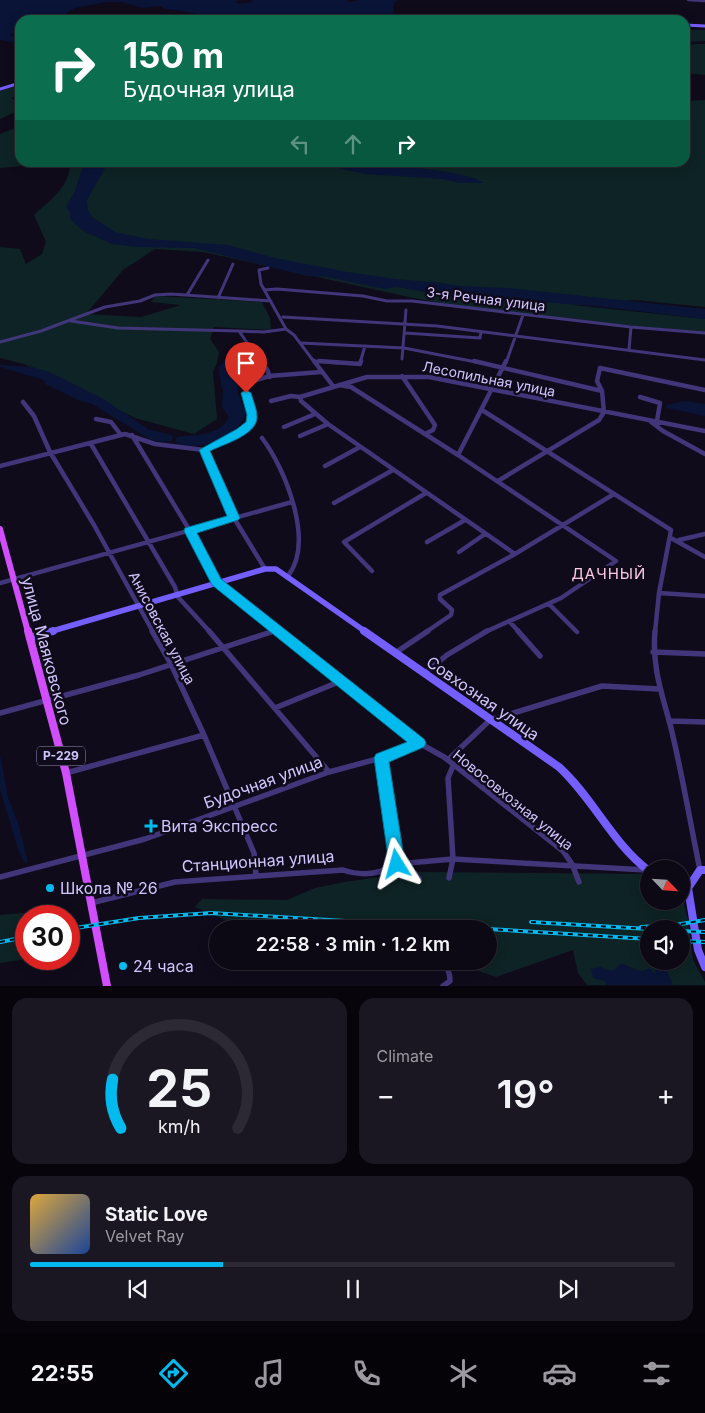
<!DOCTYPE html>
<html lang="en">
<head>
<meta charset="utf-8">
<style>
	:root { --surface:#0c0814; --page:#1a1622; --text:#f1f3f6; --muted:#9a9aa0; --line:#2c2934; --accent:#02baee }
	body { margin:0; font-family:Inter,sans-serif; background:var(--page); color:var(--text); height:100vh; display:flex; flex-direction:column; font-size:19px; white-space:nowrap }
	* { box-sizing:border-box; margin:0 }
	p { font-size:16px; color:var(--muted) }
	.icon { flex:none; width:28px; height:28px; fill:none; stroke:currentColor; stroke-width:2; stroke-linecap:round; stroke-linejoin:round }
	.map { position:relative; height:986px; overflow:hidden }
	.sheet { display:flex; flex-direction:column; gap:12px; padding:12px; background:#07040b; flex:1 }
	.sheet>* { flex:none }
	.top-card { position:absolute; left:15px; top:15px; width:675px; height:152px; border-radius:15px; box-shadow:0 2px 12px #0003,0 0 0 1px var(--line); background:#0b6e4f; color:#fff; overflow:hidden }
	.needle { width:32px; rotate:115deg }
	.fabs { position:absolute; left:640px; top:860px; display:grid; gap:10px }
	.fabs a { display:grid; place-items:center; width:50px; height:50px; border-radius:50%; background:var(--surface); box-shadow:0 2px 12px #0003,0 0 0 1px var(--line); font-size:25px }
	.speed { position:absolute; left:15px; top:905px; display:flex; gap:10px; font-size:25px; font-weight:700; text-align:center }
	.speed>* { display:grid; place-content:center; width:65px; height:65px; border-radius:50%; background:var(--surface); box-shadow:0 2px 12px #0003,0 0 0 1px var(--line); line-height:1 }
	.speed .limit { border:8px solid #d22; background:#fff; color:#111 }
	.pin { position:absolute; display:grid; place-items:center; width:42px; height:42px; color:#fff; margin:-51px -21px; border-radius:50% 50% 50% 0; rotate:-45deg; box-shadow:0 0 5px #0007 }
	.pin .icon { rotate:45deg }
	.me { position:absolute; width:55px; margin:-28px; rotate:352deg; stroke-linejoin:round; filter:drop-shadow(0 0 4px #0008) }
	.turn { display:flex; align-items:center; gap:18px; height:105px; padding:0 25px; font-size:22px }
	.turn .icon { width:65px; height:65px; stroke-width:2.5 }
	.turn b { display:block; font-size:35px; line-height:42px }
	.lanes { display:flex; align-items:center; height:48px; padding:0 25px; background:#0003; justify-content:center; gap:25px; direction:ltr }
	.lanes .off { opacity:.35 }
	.big { font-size:38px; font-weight:600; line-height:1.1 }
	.sheet .widget { flex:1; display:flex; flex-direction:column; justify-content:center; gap:8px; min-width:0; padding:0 18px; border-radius:15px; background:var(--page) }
	.sheet .dial { align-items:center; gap:0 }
	.dial svg { height:130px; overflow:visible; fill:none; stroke:var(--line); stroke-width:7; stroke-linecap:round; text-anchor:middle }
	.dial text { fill:var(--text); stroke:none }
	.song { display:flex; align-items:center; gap:15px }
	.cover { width:60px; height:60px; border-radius:8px; background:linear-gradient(135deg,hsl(40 70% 55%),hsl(220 70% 35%)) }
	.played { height:5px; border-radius:2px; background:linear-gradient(90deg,var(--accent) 30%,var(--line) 30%) }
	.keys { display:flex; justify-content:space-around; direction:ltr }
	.heat { display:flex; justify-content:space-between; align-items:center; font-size:28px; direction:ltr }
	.sheet .tiles { flex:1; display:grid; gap:12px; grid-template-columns:1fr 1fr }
	.widget:last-child { grid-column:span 2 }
	.trip { position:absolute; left:209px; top:920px; width:288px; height:50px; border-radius:25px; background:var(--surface); box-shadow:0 2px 12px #0003,0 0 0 1px var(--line); font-weight:600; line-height:50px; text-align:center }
	.tabs { display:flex; height:80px; justify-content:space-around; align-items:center; background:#050308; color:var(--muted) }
	.tabs .icon { width:35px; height:35px }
	.tabs .current { color:var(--accent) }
	.tabs b { font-size:22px; color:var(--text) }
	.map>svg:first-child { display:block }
	.green { fill:#0e2325; fill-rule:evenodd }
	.water { fill:#091437 }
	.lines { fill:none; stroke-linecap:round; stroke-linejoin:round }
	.street-far3 { stroke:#41367a; stroke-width:2.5 }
	.street-far2 { stroke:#41367a; stroke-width:3 }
	.street-far1 { stroke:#41367a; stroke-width:4.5 }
	.street { stroke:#41367a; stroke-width:5.5 }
	.secondary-far2 { stroke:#755efe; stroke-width:3 }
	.secondary-far1 { stroke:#755efe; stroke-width:5.5 }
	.secondary { stroke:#755efe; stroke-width:8 }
	.primary-far1 { stroke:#d14efd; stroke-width:6 }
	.primary { stroke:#d14efd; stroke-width:8 }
	.rail-casing { stroke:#02baee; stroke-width:4 }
	.rail { stroke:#100b1b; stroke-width:2; stroke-dasharray:5; stroke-linecap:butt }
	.route { fill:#02baee; stroke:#01799b }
	.poi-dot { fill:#02baee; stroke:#100b1b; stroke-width:2 }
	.labels { text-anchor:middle; stroke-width:5; stroke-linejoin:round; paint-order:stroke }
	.shield { fill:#100b1b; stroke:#988eba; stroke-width:1 }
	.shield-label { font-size:12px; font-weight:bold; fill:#d3c6fe }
	.street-label { font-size:14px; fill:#d3c6fe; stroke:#100b1b }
	.neighbourhood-label { font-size:15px; letter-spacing:1px; fill:#fec8e4; stroke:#100b1b }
	.near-street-label { font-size:16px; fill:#d3c6fe; stroke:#100b1b }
	.near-poi-label { font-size:16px; fill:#d3c6fe; stroke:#100b1b; text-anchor:start }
</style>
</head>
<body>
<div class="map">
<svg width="705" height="986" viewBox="0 0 705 986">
	<rect width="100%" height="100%" fill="#100b1b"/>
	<path class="green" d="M685 30H705V41L685 42Z
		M695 44H705V75L685 73V46Z
		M20 85V94L11 98 20 103V110L0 119V91Z
		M705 100V307L635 300 573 305 705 319V332L615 324 457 306 409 297 203 252 155 249 123 270 86 314 141 317 181 305 151 302 156 296 262 302 270 318 271 330 214 327 210 339 219 352 217 363 213 372 217 419 194 434 135 418 24 364 0 358V247L20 249 26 264 42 254 46 242 34 215C50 200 70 187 70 163L685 162V101Z
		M20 126V139L15 145 20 148V162L55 163 0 168V134Z
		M417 872 646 874 649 875V901H681V892L688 920 693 960 705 982V985H587L578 973 573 950 496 977 449 961H488V929H253L244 928 195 907 202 899 287 900 315 888 344 882ZM649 929H681V961H649Z
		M57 910 58 916H26V959L0 963V915Z"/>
	<path class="water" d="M0 0H240L235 2 238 4 251 2 253 1 252 0H346L351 2 358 0H397L394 3 393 13 381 18 370 19 366 15 346 16 324 14 298 20 266 17 217 20 222 18 218 15 210 20H199L202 15C189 12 177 10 164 9L161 6 143 8 122 2H106L75 8 59 17 65 20H20V36L13 33 10 35 20 40V43L0 40Z
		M84 163H105V168L87 200 88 210 92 217 115 232 148 239 228 245 275 258 347 272 395 279 442 283 459 286 508 288 705 309V319L595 306 511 300 490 303 396 287 385 289 327 277 307 276 194 248 137 247 112 244 83 231 70 219V212L66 207 75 191Z
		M315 163C344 162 465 167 483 183H460L442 179 365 174Z
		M246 355 250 361 262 368 263 372 239 380C233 390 243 403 246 413 239 437 196 454 175 442L177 437C194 434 220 437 229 417L222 407 223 389 221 385 219 367 226 359Z
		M0 365 32 367 49 372 102 398 148 429 171 435 173 436 172 441 162 442 151 440 92 404 78 400 45 384 44 380 0 367Z
		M684 401 705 404V416L667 408 666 405Z
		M0 755 8 797 19 826 28 862 25 863 18 849 0 789Z
		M620 964C631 964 639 976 649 968L655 974 657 964 666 969 673 985H606L605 981 593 978 591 969 600 967 613 971Z"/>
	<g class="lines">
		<path class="street-far3" d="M688 0 705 1"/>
		<path class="street-far2" d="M268 268 259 270 261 284 286 329 294 335 315 363
			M264 290 277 289 363 296 387 301H412L631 327 705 333
			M187 295 208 260
			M218 298 233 264
			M283 317 437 326 705 360
			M71 321 118 328 239 331
			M405 333 480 338 481 332
			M0 342 41 331 105 307 140 301 155 295 171 294 271 301
			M301 343 404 348 481 363
			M629 350 631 327
			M402 359 406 310
			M314 361 338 363
			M261 363 239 331 264 332 286 329
			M360 363 365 346
			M506 363 523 315"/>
		<path class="street-far1" d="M259 361 267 369 270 377
			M314 361 333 386
			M319 361 360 364 361 361
			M474 361 602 391
			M402 376 435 425 433 430 425 434
			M339 385 351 387 458 455 616 561 561 598 485 632
			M300 397 301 401 328 424 515 554
			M640 397 660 403 657 421
			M271 401 291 396 300 397 367 377H429L705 431
			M23 402 34 416 50 452 94 525 153 632
			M482 410 671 530 659 593 655 632
			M96 419 111 422 121 435
			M650 421 663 431 705 454
			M284 427 315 414
			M132 435 190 531 216 582 279 632
			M300 436 328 424
			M262 438C285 468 315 542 288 576
			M91 444 175 587 178 597 210 632
			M204 450 234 518 265 569
			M458 455 506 361
			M0 466 125 434 155 444 204 450 241 432 251 423V413L245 384 269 376 321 372
			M325 466 360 447
			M498 481 599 420 604 412 602 391 597 381 600 368 705 390
			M334 503 393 470
			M671 538 705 557
			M679 540 705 534
			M427 542 465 520
			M459 552 485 534
			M372 571 344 542 426 493
			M0 583 292 502
			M659 593 705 596
			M549 604 577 632
			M509 621 519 632
			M271 632 277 630
			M426 632 451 615 452 610 440 599V595L515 554 614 494"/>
		<path class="street" d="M152 631 171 664 204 735 254 853 256 875
			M209 631 329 772
			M278 631 419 743 444 757 563 851 572 864 579 882
			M518 631 540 656
			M655 631C652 666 661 691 670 724 682 772 690 822 700 870
			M653 652 705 654
			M395 653 428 631
			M424 674 447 655 487 631
			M275 708 341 681
			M0 713 139 675 274 631
			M669 721 705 722
			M381 758 397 864 453 859 646 870
			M449 759 490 720 602 686 659 689
			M66 773 204 735
			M0 877 145 839 329 772 381 758 419 743
			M449 878 453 859 448 778 453 766
			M91 903 175 882 343 870C355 874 366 875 378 872 387 870 395 862 404 865 410 867 415 874 419 878
			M442 961C448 967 450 973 450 981L443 986"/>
		<path class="secondary-far2" d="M685 25 705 26
			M0 89 20 83"/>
		<path class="secondary-far1" d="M49 632 265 569H276L366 632"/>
		<path class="secondary" d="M364 631 559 767C593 798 612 843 649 871
			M30 638 53 631
			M688 888 698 950 705 967
			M688 888 700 870H705"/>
		<path class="primary-far1" d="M0 529 28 632"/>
		<path class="primary" d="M28 631 66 773 107 986"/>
		<defs>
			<path id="rail" d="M531 922 649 929
				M641 927 675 925 705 920
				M69 929 139 918 211 913 479 929
				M488 929 649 939
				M681 931 705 932
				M681 941 705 942
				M0 942 26 937"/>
		</defs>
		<use href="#rail" class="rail-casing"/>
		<use href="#rail" class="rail"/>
	</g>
	<path class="route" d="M246 390 251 393C253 401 257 409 257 417 257 435 224 444 210 451L240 518 238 520 197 533 221 579 424 739 426 743 424 747 389 762 405 864 403 869 397 871 391 869 389 864 374 758 376 754 407 742 212 585 184 531 185 528 227 516 199 450 237 429 246 422 247 415 241 393Z"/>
	<g class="poi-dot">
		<path d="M148.5 818.5h5v5h5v5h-5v5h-5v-5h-5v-5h5z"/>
		<circle cx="50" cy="888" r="5"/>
		<circle cx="123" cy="966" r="5"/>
	</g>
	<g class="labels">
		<rect class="shield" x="37" y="746.5" width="48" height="19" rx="4"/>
		<g class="shield-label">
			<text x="61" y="760">Р-229</text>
		</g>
		<g class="street-label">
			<text transform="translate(486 299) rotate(7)" y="5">3-я Речная улица</text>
			<text transform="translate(489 379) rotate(11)" y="5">Лесопильная улица</text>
			<text transform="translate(162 628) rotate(62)" y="5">Анисовская улица</text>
			<text transform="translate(513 800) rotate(39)" y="5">Новосовхозная улица</text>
		</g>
		<g class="neighbourhood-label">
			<text x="609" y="579">ДАЧНЫЙ</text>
		</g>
		<g class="near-street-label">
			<text transform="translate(47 651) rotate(75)" y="6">улица Маяковского</text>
			<text transform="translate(483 698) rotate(35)" y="6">Совхозная улица</text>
			<text transform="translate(263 782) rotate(-20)" y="6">Будочная улица</text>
			<text transform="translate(258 861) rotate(-4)" y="6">Станционная улица</text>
		</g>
		<g class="near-poi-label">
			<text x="161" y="832">Вита Экспресс</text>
			<text x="60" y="894">Школа № 26</text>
			<text x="133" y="972">24 часа</text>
		</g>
	</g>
</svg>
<div class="fabs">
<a><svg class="needle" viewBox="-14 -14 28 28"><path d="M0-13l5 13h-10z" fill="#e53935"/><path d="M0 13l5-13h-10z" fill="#9a9aa0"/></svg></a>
<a><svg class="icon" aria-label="sound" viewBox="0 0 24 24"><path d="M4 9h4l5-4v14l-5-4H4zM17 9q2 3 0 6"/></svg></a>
</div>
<div class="speed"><div class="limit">30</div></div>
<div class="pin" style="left:246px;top:393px;background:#d93025"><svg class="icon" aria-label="arrive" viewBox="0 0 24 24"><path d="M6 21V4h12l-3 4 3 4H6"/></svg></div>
<svg class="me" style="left:397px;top:864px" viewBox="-20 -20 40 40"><path d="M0-17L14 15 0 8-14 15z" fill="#02baee" stroke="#fff" stroke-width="4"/></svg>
<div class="trip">22:58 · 3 min · 1.2 km</div>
<div class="top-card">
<div class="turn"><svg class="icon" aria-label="right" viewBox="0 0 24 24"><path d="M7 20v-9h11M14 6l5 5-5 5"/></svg><div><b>150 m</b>Будочная улица</div></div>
<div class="lanes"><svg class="icon off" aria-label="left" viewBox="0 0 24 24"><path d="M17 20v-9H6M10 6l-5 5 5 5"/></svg><svg class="icon off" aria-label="ahead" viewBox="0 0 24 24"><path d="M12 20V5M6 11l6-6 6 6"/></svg><svg class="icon" aria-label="right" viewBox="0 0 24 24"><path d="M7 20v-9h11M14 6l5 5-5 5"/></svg></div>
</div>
</div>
<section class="sheet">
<div class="tiles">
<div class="widget dial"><svg viewBox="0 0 100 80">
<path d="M14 69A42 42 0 1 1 86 69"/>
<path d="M14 69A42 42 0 0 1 9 39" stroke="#02baee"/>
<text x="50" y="56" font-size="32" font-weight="700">25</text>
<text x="50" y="72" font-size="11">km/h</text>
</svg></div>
<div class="widget"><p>Climate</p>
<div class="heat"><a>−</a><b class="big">19°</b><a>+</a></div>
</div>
<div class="widget">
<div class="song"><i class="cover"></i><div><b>Static Love</b><p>Velvet Ray</p></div></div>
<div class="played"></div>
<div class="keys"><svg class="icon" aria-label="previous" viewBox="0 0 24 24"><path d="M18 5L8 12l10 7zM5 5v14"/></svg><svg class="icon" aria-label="pause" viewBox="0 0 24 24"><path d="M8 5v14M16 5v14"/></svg><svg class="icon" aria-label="next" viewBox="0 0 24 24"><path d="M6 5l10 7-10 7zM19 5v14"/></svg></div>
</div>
</div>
</section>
<nav class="tabs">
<b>22:55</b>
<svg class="icon current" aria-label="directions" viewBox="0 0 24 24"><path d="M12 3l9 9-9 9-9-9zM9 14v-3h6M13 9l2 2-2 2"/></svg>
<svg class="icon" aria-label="music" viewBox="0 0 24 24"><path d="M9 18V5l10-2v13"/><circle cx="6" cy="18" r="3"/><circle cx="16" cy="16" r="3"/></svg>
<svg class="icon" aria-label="phone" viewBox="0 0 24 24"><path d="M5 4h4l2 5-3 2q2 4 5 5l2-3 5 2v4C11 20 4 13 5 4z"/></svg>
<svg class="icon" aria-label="climate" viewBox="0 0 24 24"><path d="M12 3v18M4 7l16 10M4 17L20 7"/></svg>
<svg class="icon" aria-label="car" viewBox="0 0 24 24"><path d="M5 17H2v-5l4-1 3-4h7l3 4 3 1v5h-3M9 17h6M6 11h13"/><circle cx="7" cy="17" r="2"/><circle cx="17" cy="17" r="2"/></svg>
<svg class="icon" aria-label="filters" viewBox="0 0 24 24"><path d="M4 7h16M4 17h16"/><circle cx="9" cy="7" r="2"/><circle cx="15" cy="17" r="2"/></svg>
</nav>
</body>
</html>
